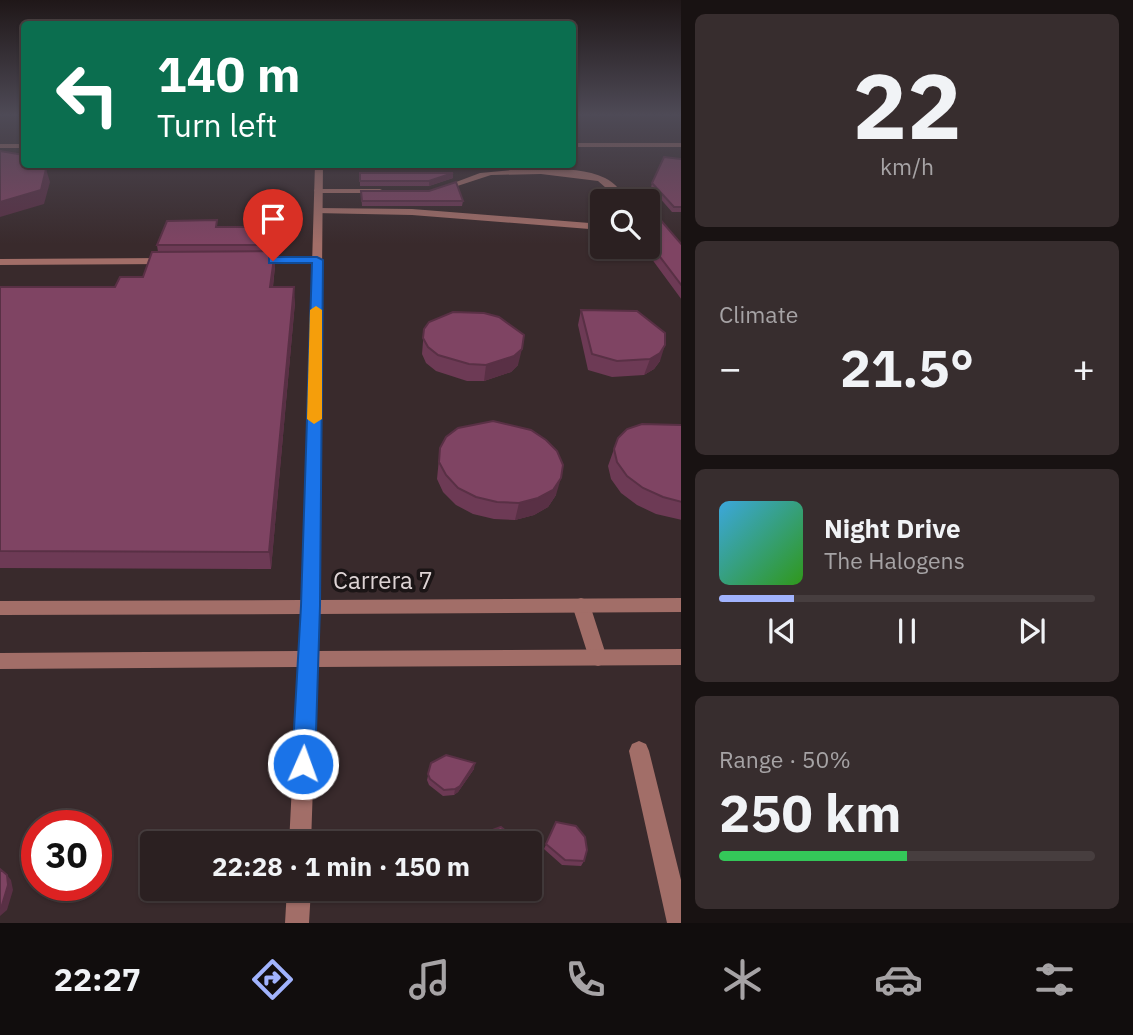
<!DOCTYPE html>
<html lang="en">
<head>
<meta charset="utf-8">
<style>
	:root { --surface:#2b2021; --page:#372d2e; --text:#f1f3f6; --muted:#a6a3a5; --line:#473e3f; --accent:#a1b3fd }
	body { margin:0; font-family:"IBM Plex Sans",sans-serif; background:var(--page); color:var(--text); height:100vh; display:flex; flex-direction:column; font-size:26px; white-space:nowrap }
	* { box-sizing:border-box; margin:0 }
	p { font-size:23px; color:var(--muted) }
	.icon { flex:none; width:38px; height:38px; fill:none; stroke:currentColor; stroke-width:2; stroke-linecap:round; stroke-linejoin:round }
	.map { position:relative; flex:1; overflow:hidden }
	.side { display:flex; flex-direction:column; gap:14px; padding:14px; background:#181212; width:452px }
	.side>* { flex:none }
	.hud { position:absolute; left:21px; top:21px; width:555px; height:147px; border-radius:7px; box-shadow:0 2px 5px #0004,0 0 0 2px var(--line); background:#0b6e4f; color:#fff; overflow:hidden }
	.controls { position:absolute; left:590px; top:189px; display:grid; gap:14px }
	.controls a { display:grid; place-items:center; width:70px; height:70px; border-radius:7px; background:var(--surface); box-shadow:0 2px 5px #0004,0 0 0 2px var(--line); font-size:35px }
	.speed { position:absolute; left:21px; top:810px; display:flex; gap:14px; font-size:35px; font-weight:700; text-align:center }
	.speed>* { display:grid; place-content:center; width:91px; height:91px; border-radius:50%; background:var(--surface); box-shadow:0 2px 5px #0004,0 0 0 2px var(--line); line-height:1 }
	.speed .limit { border:10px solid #d22; background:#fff; color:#111 }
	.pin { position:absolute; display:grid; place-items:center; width:60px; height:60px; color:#fff; margin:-72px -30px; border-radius:50% 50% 50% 0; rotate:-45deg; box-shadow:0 0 7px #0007 }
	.pin .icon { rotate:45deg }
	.me { position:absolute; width:77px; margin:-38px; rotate:2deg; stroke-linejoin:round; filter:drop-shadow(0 0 5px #0008) }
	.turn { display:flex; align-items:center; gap:24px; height:147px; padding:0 21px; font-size:32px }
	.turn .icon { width:91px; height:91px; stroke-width:2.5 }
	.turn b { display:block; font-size:49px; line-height:60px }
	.big { font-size:52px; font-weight:800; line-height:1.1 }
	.side .widget { flex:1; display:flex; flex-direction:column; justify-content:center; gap:10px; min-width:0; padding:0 24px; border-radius:10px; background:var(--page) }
	.side .dial { align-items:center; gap:0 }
	.dial b { font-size:91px; line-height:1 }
	.song { display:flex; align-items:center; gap:21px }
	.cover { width:84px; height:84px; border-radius:10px; background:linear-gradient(135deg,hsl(200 70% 55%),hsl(110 70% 35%)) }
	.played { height:7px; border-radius:4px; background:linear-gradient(90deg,var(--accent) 20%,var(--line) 20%) }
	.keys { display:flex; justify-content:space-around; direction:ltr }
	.heat { display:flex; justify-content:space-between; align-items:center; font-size:38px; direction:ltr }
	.charge { height:10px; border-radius:5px; background:linear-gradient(90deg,#34c759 50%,var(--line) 0) }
	.trip { position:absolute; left:140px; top:831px; width:402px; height:70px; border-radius:7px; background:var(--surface); box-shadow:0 2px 5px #0004,0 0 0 2px var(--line); font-weight:800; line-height:70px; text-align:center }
	.tab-bar { display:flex; height:112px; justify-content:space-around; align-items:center; background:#110d0d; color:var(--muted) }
	.tab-bar .icon { width:49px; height:49px }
	.tab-bar .active { color:var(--accent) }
	.tab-bar b { font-size:32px; color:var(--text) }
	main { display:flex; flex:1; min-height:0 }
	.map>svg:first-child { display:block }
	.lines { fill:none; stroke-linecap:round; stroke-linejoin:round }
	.service { fill:#a26e68; fill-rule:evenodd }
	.minor { fill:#a26e68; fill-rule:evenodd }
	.wall { fill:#6d3a55 }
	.shaded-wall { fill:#593045 }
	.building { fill:#7f4463; stroke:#593045; stroke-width:2 }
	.route { fill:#1a73e8; stroke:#114b97; stroke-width:2 }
	.slow { fill:#f59e0b }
	.labels { text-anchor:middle; stroke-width:7; stroke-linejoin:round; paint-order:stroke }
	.near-street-label { font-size:24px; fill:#ddd3d4; stroke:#1b1516 }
</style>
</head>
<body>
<main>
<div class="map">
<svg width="682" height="923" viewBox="0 0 682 923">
	<rect width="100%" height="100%" fill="#392a2c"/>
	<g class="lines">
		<path class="service" d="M522 169C548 169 582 167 605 178 615 183 623 193 629 201H621L598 181 541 174 491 175 439 192 435 190 480 173Z
			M315 189H380L384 191 380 193H318L314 191Z
			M318 208 412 209 602 224V230L412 215 315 213V209Z
			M317 257 320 258V262L257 264 252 261 257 258Z
			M0 259 167 258 172 261 167 264 0 265Z
			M581 598 587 600 590 605 607 658 604 664 598 666 592 664 589 658 572 605 575 600Z
			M639 741 646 744 649 751 682 884V923H667L629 751 632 744Z"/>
		<path class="minor" d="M572 143H682V147H572Z
			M0 144H24V148H0Z
			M315 164H323L319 600 682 598V612L318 614 317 651 682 649V665L317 667 311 844H289L298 667 0 669V653L299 651 301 614 0 615V601L302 600Z
			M287 889H311L309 923H285Z"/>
	</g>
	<path class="wall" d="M682 159V212H672L651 188 652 183Z
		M360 173 453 178 429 186H360Z
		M361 191H429L463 201 462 206H362Z
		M648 225 682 245V300L643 247H648Z
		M218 227 279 237 277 256H275V266L273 287 295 302 271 569 0 568V287H115L143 277 158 252 157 245Z
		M581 310 660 361 654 369 644 375 612 377 588 370 578 325Z
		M424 329 518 365 511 372 484 381H467L436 371 426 363 422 354Z
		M682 425V520L656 514 637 505 621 493 611 479 608 466 614 449Z
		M440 448 556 495 548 507 534 515 515 520 494 519 473 514 456 505 443 492 437 479Z
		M431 763 474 769 458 792 454 795 443 796 429 785 427 780Z
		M556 822 584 861 581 866 562 865 544 849Z"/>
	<path class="shaded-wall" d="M396 164H406L396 168Z
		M46 169 50 182 44 204 0 217V202Z
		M453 173V178L429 186V181Z
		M278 227 279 237 277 256 276 245Z
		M275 251V266L271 302 270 287Z
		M294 287 295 302 271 569 269 552Z
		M665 345 660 361 654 369 644 375 650 359Z
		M522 349 518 365 511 372 484 381 486 365Z
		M561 478 556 495 548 507 534 515 515 520 519 503Z
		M475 763 474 769 458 792 454 795 455 789Z
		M7 875 11 880 13 890 7 910 0 916V907Z"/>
	<path class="building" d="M0 151 24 155V164H43L46 169 41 190 0 202Z
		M664 157 682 159V207H674L652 183Z
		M360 173H453L429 181H360Z
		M456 182 463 201H362L361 191H429Z
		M658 217 682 245V286L648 241V225Z
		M217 220 216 227H278L276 245H157L167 221Z
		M275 251 270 287H294L269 552 0 551V287H115L120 277H143L152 252Z
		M581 310 637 311 665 333V345L660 353 650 359 617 361 592 354Z
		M453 312 484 313 499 317 524 335 522 349 514 356 486 365 469 364 438 355 428 347 423 338 424 329 429 322Z
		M493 421 531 430 546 440 557 451 563 465 561 478 553 490 538 498 519 503 497 502 476 497 458 488 446 475 439 462 440 448 446 437 458 428Z
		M642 424 682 425V502L663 497 643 488 627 476 617 462 614 449 618 438 627 429Z
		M446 755 475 763 460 786 455 789 444 790 430 779 428 774 431 763Z
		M556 822 576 826 585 837 587 850 584 861 565 860 546 844Z
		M501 827 521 844H483L487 832Z
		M0 869 7 875 8 885 2 905 0 907Z"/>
	<linearGradient id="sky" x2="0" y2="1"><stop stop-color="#1f1718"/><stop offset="0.47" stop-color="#4e4a56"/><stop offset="1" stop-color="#4e4a56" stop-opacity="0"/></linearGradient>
	<rect width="682" height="244" fill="url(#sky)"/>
	<path class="route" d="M273 257H317L323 260 320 606 315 764 312 772 303 776 295 772 292 764 301 606 312 263H269V258Z"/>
	<path class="slow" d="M316 306 322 310V419L314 424 307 419 310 310Z"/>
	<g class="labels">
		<g class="near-street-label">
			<text x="383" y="589">Carrera 7</text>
		</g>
	</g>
</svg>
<div class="controls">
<a><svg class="icon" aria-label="search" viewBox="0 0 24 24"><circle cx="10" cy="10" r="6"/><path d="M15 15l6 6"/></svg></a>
</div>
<div class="speed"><div class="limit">30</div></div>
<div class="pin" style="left:273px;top:261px;background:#d93025"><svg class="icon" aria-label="arrive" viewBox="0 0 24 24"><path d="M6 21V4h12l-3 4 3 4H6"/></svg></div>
<svg class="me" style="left:303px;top:764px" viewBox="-20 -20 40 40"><circle r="17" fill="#1a73e8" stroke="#fff" stroke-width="3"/><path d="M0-11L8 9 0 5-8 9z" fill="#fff"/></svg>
<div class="trip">22:28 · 1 min · 150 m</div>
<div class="hud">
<div class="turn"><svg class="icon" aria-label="left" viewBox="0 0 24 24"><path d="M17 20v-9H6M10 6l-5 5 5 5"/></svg><div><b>140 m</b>Turn left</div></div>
</div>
</div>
<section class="side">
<div class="widget dial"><b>22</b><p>km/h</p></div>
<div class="widget"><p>Climate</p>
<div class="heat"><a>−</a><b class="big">21.5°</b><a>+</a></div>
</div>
<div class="widget">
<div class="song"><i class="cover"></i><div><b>Night Drive</b><p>The Halogens</p></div></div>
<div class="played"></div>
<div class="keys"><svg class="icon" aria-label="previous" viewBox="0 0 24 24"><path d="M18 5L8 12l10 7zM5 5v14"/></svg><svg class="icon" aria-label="pause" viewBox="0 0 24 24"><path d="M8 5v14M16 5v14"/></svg><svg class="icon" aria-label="next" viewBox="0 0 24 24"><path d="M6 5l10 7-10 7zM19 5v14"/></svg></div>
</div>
<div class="widget"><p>Range · 50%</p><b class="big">250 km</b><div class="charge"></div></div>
</section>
</main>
<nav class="tab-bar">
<b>22:27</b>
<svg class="icon active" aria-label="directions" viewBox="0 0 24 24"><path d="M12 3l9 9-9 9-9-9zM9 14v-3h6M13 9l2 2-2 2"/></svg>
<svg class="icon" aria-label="music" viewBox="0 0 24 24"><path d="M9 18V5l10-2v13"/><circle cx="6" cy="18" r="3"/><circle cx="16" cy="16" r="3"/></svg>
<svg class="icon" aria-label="phone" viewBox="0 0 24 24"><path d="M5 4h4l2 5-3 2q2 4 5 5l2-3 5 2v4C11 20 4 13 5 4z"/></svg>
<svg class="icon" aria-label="climate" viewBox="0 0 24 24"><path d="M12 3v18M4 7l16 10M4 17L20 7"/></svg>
<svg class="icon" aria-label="car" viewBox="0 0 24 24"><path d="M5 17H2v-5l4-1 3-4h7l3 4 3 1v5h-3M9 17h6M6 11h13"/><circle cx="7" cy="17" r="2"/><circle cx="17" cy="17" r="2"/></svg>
<svg class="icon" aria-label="filters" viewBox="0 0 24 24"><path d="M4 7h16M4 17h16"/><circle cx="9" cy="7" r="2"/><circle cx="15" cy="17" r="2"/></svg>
</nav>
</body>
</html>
